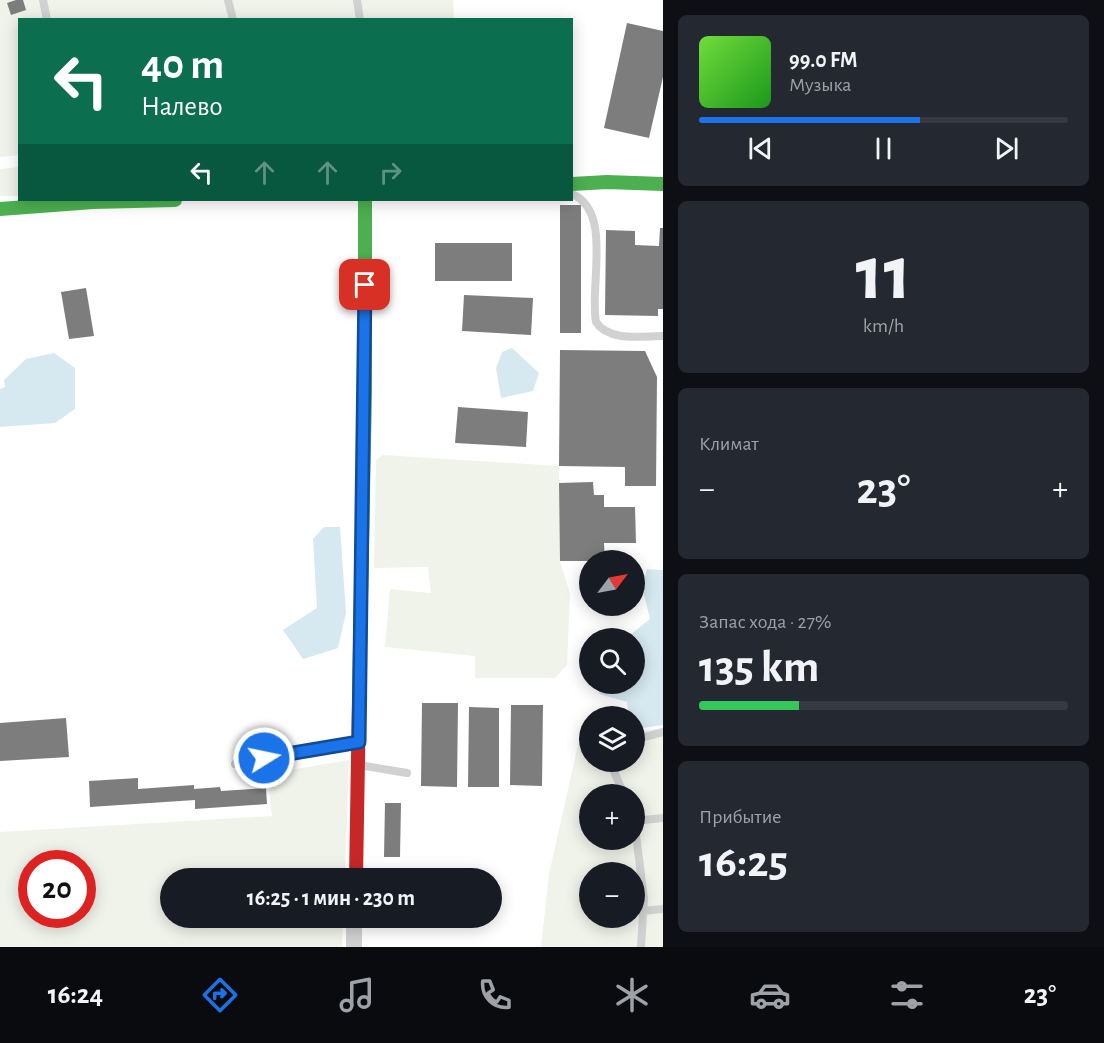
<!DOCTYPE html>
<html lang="ru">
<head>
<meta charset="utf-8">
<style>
	:root { --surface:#171b24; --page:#242831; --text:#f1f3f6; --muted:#9ea1a6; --line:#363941; --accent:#1a73e8 }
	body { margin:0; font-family:"Alegreya Sans",sans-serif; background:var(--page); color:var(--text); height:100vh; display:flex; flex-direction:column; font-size:22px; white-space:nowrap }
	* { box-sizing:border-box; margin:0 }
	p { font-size:20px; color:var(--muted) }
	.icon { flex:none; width:33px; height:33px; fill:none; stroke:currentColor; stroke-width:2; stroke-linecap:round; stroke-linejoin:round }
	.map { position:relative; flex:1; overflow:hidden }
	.details { display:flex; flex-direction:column; gap:15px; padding:15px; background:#0d0f14; width:441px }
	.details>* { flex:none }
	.top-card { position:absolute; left:18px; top:18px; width:555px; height:183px; border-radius:0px; box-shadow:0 3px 15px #0003; background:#0b6e4f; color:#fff; overflow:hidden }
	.needle { width:39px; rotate:58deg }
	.tools { position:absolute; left:579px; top:550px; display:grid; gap:12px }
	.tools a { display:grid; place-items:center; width:66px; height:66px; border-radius:50%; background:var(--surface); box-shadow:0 3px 15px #0003; font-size:30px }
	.speed { position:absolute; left:18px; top:850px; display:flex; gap:12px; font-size:30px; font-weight:700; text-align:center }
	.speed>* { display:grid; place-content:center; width:78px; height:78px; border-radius:50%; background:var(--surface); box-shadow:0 3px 15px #0003; line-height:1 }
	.speed .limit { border:9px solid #d22; background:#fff; color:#111 }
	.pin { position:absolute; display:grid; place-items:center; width:51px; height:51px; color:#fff; margin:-26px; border-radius:12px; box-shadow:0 3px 9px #0006 }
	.me { position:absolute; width:66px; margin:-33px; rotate:80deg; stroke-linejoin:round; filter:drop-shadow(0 0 4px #0008) }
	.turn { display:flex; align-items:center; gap:21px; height:126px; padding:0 24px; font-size:27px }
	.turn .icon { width:78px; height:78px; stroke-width:2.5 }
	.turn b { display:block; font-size:42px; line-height:51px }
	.lanes { display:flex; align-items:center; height:57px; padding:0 24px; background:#0003; justify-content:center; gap:30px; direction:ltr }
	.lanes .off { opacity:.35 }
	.big { font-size:45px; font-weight:700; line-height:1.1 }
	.details .tile { flex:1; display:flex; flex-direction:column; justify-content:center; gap:9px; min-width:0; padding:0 21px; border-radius:9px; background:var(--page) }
	.details .dial { align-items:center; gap:0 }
	.dial b { font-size:78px; line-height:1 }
	.song { display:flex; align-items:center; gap:18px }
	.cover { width:72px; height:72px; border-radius:9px; background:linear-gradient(135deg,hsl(100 70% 55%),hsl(120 70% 35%)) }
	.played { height:6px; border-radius:3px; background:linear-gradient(90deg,var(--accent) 60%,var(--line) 60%) }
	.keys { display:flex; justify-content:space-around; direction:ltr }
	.heat { display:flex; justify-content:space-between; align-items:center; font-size:33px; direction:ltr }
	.charge { height:9px; border-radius:4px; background:linear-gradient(90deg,#34c759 27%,var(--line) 0) }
	.trip { position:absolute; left:160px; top:868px; width:342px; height:60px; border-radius:30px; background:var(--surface); box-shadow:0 3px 15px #0003; font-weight:700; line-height:60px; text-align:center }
	.dock { display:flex; height:96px; justify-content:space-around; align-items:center; background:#090b0e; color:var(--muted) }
	.dock .icon { width:42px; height:42px }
	.dock .current { color:var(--accent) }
	.dock b { font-size:27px; color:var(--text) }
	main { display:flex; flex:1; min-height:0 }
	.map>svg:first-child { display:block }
	.green { fill:#f0f3ea; fill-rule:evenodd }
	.water { fill:#d6e9f0 }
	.building { fill:#7d7d7d }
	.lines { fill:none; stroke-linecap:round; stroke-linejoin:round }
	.lane { stroke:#d1d1d1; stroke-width:8 }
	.street { stroke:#d1d1d1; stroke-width:16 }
	.fast { stroke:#4caf50; stroke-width:14 }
	.jam { stroke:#c62828; stroke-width:14 }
	.route-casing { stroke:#114b97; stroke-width:15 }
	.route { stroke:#1a73e8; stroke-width:10 }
</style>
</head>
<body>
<main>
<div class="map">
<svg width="663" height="947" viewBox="0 0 663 947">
	<rect width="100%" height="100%" fill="#fff"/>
	<path class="green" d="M0 0H453L454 20H20L19 155 0 157Z
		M19 167V196H0V169Z
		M383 455 559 466 560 561 570 594 567 665 555 678H475V656L385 647 390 589 431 593 428 567 374 568 376 460Z
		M663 728V947H541L549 874 579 740 589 738 590 762H634L635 732ZM590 795H634V840H590ZM590 873H634V918H590Z
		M349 760 345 879H171V918H343L342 947H0V832L272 816 267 774ZM32 864H82V915H32Z"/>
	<path class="water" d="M512 348 539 373 533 391 501 398 496 368 502 352Z
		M54 353 75 368V409L55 423 0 427V389L5 387 4 380 26 359Z
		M324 527H340L346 613 338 648 303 659 283 630 317 608 313 539Z
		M647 569 663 570V725L635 729 634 717H629L627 702 599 694 601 684H634V639H625L650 619 642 587Z"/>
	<path class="building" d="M16 0H23L26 10 11 15 7 3Z
		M627 23 663 31V77L649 138 604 128Z
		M560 205H581V333H560Z
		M660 228H663V309H658V316L605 315 606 230 635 231V245L659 246Z
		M435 243H512V281H435Z
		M86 288 94 336 69 339 61 292Z
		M464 295 533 298 531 335 462 331Z
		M560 350 645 351 657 377 656 486H625V467L559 466Z
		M458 407 528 412 526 447 455 443Z
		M593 482 594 495H604V507H635L636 543H604L605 561H560L559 483Z
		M422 703H458L457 787 421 786Z
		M511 705H543L542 786 510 785Z
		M469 707 499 708V787H468Z
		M66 718 69 757 0 761V723Z
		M138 778V789L194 785V789L220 787 221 791 266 788 267 804 195 809V800L90 807 89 781Z
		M385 803H401L400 857H384Z"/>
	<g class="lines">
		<path class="lane" d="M43 0 47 20
			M228 0 233 20
			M357 0 360 20
			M572 194C613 211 589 287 596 322 609 342 642 336 663 336
			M634 740 663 732
			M610 762 624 795
			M235 764 358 742
			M359 765 407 773
			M634 819 644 898 641 947
			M635 821 663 818
			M643 911 663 909"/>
		<path class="street" d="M354 947V918"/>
		<path class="fast" d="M572 184 607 182 663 184
			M0 209 93 202 175 200
			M359 698 365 392V200"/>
		<path class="jam" d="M356 879 359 698"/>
	</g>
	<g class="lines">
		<defs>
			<path id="route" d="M264 758 359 742 365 285"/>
		</defs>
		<use href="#route" class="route-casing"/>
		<use href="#route" class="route"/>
	</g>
</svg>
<div class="tools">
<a><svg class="needle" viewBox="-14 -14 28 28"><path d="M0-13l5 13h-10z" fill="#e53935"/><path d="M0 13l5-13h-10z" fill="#9ea1a6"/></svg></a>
<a><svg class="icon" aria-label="search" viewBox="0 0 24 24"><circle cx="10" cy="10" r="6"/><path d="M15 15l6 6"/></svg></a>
<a><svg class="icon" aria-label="layers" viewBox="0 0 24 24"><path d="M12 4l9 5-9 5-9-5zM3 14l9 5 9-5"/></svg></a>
<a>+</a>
<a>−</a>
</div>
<div class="speed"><div class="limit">20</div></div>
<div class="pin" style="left:365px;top:285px;background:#d93025"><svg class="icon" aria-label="arrive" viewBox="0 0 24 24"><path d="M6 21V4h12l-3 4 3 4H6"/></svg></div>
<svg class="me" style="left:264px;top:758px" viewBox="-20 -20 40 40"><circle r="17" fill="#1a73e8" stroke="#fff" stroke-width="3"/><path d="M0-11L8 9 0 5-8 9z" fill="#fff"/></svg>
<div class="trip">16:25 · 1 мин · 230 m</div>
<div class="top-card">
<div class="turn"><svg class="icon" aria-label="left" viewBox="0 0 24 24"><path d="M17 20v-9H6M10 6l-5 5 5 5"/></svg><div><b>40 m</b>Налево</div></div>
<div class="lanes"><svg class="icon" aria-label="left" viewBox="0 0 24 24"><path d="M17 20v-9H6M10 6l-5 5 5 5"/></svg><svg class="icon off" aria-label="ahead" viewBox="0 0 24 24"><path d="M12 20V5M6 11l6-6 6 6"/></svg><svg class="icon off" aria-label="ahead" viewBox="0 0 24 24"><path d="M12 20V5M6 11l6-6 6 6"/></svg><svg class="icon off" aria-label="right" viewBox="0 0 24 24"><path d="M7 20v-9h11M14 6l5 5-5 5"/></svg></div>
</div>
</div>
<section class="details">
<div class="tile">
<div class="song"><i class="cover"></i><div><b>99.0 FM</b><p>Музыка</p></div></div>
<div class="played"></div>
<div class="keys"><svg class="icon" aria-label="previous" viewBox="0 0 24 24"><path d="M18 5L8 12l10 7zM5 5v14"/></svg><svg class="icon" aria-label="pause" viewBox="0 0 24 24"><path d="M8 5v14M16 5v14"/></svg><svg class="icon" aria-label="next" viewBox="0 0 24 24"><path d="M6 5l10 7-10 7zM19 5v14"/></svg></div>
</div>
<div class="tile dial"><b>11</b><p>km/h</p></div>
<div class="tile"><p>Климат</p>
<div class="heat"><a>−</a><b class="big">23°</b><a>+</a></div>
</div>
<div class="tile"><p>Запас хода · 27%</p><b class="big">135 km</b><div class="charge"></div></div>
<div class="tile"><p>Прибытие</p><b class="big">16:25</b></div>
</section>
</main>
<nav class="dock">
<b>16:24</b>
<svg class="icon current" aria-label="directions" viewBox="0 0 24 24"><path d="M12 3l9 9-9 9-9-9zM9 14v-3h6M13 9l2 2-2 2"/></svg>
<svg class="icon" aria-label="music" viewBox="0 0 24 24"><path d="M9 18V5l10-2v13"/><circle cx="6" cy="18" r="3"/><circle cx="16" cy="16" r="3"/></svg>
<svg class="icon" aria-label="phone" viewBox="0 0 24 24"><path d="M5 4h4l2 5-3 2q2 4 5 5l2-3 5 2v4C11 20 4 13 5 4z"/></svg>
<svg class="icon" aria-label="climate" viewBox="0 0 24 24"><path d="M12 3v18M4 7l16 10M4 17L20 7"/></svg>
<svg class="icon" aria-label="car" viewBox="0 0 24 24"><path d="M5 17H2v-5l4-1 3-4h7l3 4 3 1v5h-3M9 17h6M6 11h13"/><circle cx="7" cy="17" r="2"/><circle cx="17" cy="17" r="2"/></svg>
<svg class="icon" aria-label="filters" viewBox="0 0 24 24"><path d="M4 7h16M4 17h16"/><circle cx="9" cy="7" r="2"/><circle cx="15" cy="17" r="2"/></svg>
<b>23°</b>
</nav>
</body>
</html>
